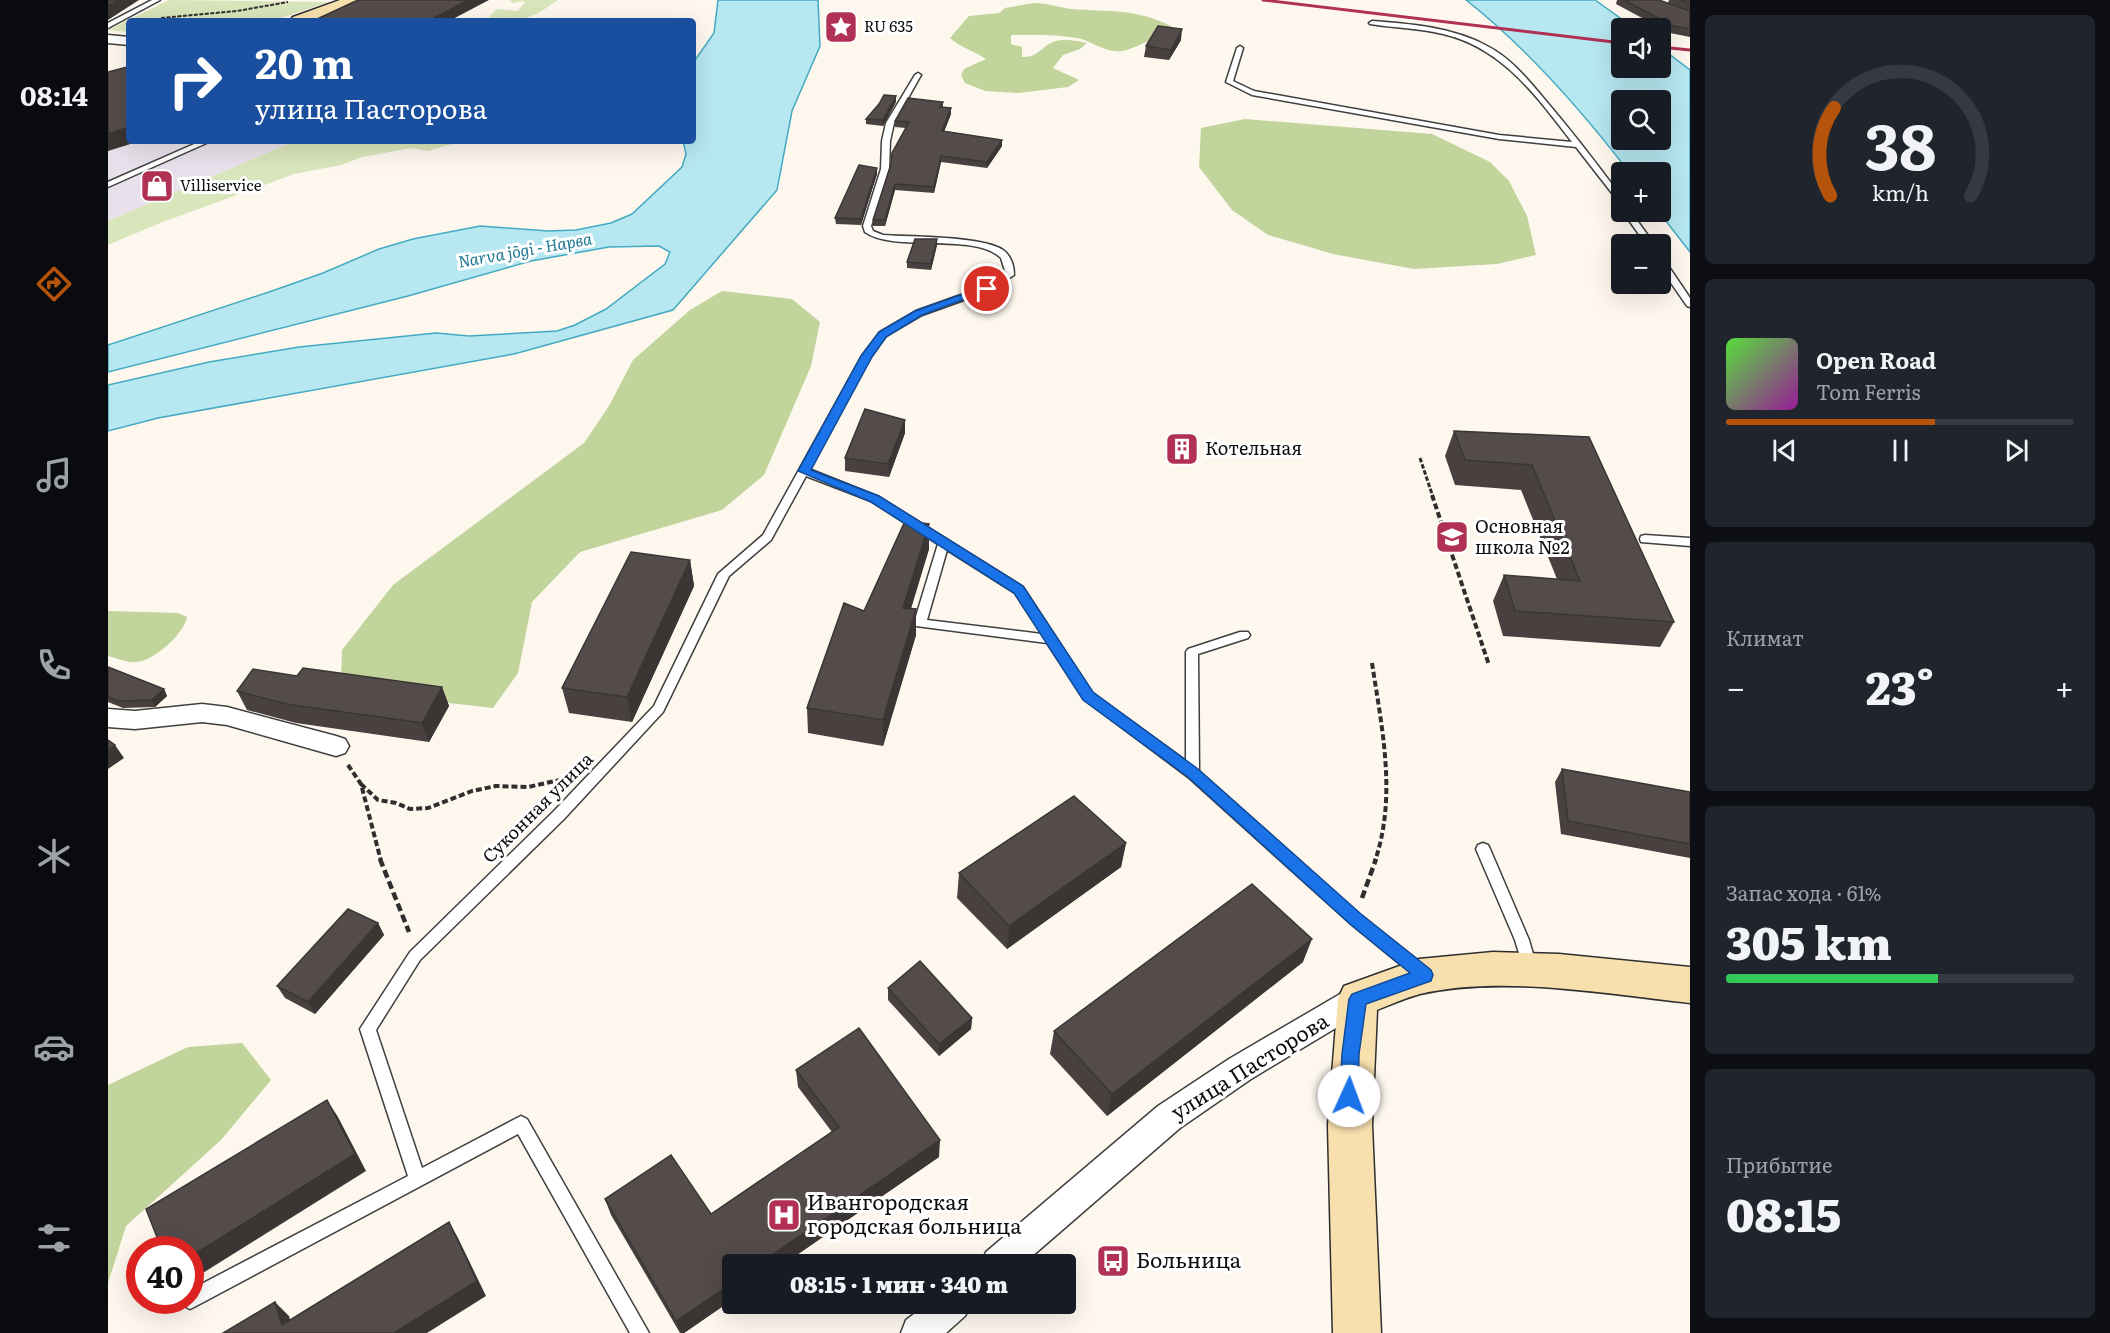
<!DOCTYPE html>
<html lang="ru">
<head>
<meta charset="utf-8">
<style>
	:root { --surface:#171b24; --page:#20242c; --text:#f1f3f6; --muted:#9ea1a6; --line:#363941; --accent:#b45309 }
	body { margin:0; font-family:Literata,serif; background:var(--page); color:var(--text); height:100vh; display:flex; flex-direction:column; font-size:22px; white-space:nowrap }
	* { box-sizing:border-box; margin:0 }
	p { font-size:20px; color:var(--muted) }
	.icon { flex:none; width:33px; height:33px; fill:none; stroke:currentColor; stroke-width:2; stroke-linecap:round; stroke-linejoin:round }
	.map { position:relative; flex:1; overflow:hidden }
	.drawer { display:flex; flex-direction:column; gap:15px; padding:15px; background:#0d0f14; width:420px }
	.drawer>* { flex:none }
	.hud { position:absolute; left:18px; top:18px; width:570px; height:126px; border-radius:6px; box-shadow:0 6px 24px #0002; background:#1a4fa0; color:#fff; overflow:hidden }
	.buttons { position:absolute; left:1503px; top:18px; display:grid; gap:12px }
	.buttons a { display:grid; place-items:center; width:60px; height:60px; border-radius:6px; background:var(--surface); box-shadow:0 6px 24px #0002; font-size:30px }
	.speed { position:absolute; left:18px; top:1236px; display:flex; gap:12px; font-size:30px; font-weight:700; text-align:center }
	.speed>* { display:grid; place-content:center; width:78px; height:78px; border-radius:50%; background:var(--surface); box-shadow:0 6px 24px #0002; line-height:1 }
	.speed .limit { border:9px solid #d22; background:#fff; color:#111 }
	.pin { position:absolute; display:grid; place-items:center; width:51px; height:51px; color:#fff; margin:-26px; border:3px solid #fff; border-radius:50%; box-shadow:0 2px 6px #0007 }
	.me { position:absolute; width:66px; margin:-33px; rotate:2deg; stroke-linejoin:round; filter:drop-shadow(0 0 4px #0008) }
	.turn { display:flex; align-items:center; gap:21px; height:126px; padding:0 30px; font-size:27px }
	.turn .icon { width:78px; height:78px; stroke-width:2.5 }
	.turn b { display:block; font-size:42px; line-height:51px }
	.big { font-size:45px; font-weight:800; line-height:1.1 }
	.drawer .tile { flex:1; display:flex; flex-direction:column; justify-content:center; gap:9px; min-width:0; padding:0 21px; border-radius:9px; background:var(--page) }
	.drawer .dial { align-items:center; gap:0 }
	.dial svg { height:156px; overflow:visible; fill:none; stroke:var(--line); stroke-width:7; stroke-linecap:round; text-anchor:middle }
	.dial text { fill:var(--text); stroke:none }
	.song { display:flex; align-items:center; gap:18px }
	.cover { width:72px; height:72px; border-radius:9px; background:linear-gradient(135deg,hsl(110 70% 55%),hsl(300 70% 35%)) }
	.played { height:6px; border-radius:3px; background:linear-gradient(90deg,var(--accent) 60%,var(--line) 60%) }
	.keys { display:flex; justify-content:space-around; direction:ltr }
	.heat { display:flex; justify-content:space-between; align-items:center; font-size:33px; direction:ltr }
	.charge { height:9px; border-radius:4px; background:linear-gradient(90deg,#34c759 61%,var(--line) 0) }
	.trip { position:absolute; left:614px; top:1254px; width:354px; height:60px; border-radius:6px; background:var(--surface); box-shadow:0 6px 24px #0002; font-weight:800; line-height:60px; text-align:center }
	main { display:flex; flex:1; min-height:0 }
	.dock { display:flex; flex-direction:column; width:108px; justify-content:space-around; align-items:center; background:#090b0e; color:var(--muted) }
	.dock .icon { width:42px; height:42px }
	.dock .active { color:var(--accent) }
	.dock b { font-size:27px; color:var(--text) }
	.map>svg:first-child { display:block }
	.industrial { fill:#e8e1eb }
	.green { fill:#d9e5ba }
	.forest { fill:#c1d49b }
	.water { fill:#b7e7f0; stroke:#44aac1; stroke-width:1.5; fill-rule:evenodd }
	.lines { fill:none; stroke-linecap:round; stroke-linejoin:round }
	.lane-casing { stroke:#3f3f3f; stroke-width:3 }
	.street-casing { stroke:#3f3f3f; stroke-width:3 }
	.secondary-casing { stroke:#2e2e2e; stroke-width:3 }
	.path-far3 { stroke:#2e2e2e; stroke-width:2; stroke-dasharray:4 1.5; stroke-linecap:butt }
	.path-far2 { stroke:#2e2e2e; stroke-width:3; stroke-dasharray:4.5 2; stroke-linecap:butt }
	.path-far1 { stroke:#2e2e2e; stroke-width:4; stroke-dasharray:6 3; stroke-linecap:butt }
	.path { stroke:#2e2e2e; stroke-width:4.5; stroke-dasharray:8 4; stroke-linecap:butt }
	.lane { fill:#fff; fill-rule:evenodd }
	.street { fill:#fff; fill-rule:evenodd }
	.secondary { fill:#f8e0ae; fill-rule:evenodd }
	.rail { stroke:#b03153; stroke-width:3 }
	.wall { fill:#484140 }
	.shaded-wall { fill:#3b3534 }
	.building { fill:#544c4a; stroke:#3b3534; stroke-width:1.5 }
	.route { fill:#1a73e8; stroke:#114b97; stroke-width:1.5 }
	.labels { text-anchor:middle; stroke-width:6; stroke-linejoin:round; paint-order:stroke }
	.far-poi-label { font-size:15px; fill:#0c0c0c; stroke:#fff; text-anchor:start }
	.far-water-label { font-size:16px; font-style:italic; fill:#217a93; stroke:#fff }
	.poi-label { font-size:18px; fill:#0c0c0c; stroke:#fff; text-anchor:start }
	.street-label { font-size:18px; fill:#0c0c0c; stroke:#fff }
	.near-street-label { font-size:21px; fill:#0c0c0c; stroke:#fff }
	.near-poi-label { font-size:21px; fill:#0c0c0c; stroke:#fff; text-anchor:start }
</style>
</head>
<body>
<main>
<nav class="dock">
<b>08:14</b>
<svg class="icon active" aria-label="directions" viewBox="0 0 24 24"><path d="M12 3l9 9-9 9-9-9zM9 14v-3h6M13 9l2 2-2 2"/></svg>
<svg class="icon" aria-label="music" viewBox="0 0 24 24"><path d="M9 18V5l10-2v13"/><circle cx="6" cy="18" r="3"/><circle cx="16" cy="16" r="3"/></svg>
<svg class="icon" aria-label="phone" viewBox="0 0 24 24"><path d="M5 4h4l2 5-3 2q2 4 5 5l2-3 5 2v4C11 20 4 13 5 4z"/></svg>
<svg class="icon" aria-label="climate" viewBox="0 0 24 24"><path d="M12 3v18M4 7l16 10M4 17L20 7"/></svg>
<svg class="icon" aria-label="car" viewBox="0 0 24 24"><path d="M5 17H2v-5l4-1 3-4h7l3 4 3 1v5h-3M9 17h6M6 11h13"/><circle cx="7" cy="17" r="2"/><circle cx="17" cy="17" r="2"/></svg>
<svg class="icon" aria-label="filters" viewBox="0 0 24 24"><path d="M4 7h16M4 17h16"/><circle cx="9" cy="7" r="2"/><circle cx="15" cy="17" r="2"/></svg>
</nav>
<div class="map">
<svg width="1582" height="1333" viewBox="0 0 1582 1333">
	<rect width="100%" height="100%" fill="#fdf7ee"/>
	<path class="industrial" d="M0 85 21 141H187L0 221Z"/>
	<path class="green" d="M61 0 221 2 164 21H21V32L0 30Z
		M402 0H450C420 21 414 21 377 21L389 9 409 11 417 3 416 1 404 3Z
		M187 141H354L320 151 304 148 254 157 233 165 186 174 52 223 0 245V221Z"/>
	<path class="forest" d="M926 3C938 3 950 7 963 9 1000 12 1027 8 1063 26L1062 33C1048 36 1024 50 1014 51 996 53 985 41 969 38 947 34 925 35 903 35V44L914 47V57C932 57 931 48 945 42 955 38 969 41 979 43L972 49 955 55 945 68 971 80 960 87 910 93 877 91 857 83 853 75 856 69 878 59C866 51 852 47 842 38L861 16 891 13 897 8Z
		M1137 119 1324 134 1382 162 1401 181 1419 216 1428 255 1389 264 1306 269 1225 254 1160 235 1124 210 1091 167 1093 128Z
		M614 291 684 299 712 322 703 366 656 475 614 510 472 552 424 602 410 673 385 708 288 697 233 682 234 650 285 585 476 443 501 406 525 360 582 310Z
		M0 611 70 613 79 617C76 634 46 661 28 662 20 663 8 658 0 656Z
		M134 1043 163 1080 113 1140 18 1226 0 1283V1085L80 1047Z"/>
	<path class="water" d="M610 0H710L712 46 684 111 669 190 565 310 406 354 50 418 0 431V385L101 362 191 347 328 333 361 336 449 331 467 325 498 309 557 264 562 252 551 246 501 247 423 261 300 296 0 372V345L161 292 215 273 271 249 305 239 372 226 440 231 468 230 503 223 524 214 574 167 578 154 575 141H585V63L606 33Z
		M1358 0H1487L1526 28H1514V68H1552L1553 48 1582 70V252L1551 212 1552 172H1521C1474 111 1419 48 1358 0ZM1514 100H1552V140H1514Z"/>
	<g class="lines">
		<defs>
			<path id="lane" d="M44 0H52L0 28V23Z
				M1264 21C1303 24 1344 27 1379 46 1401 57 1417 76 1433 95 1462 129 1487 161 1514 198V206L1468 147 1391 139 1144 95 1118 82 1129 48 1132 46 1135 48 1125 81 1146 91 1391 135 1464 142C1428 96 1395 48 1335 34 1311 28 1286 28 1262 24L1261 23Z
				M810 73 813 75 786 123 782 141 781 169 763 226 765 231 775 235C803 237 874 236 895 250 903 256 906 266 906 275L881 291 814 315 778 336 763 356 701 469 771 497 915 587 984 693 1078 761V652L1080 649 1132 632H1140L1142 635 1140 638 1090 654 1091 771 1252 915 1318 967 1320 972 1318 977 1313 978 1308 977 1242 923 1080 777 976 699 939 643 808 626 806 623 830 544 763 501 698 476 663 540 621 576 555 712 456 819 312 960 268 1030 314 1168 407 1119 413 1116 419 1119 541 1333H522L410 1134 88 1306 82 1309 76 1306 73 1300H82V1290L300 1176 252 1029 302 952 446 811 546 706 610 574 655 535 754 356 772 332 808 311 875 287 898 274 893 258C867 232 786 253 757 232L755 226 773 169 774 141 778 123 807 75ZM839 550 907 593 934 634 819 620Z
				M93 141H103L0 187V182Z
				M1515 212H1523L1546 244H1538Z
				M1552 258H1555L1582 298V307L1579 306 1552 267Z
				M1537 535 1582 538V546L1533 542 1532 539 1533 536Z
				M1375 843 1380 845 1382 849 1421 940 1429 968 1427 973 1422 974 1417 973 1407 940 1368 849 1370 845Z"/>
			<path id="street" d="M0 35 21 37V45L0 43Z
				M94 704 119 707 228 736 237 739 241 746 237 753 228 756 119 725 94 722 27 729 0 727V709L27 711Z
				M1250 986 1261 990 1265 999 1261 1008 1143 1079 1072 1128 915 1264H873L878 1252 1050 1106 1121 1059 1239 990Z
				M819 1304H863L857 1316 838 1333H793L798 1320Z"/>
			<path id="secondary" d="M232 0H257L254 4 207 21H182L185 17Z
				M1385 952 1451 954 1582 967V1003C1499 994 1394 975 1312 994 1297 998 1284 1004 1269 1010L1264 1125 1273 1333H1225L1220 1125 1230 999 1236 986 1311 959Z"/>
		</defs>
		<use href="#lane" class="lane-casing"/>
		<use href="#street" class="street-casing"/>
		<use href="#secondary" class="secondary-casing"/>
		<path class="path-far3" d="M53 18 129 11 180 2"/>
		<path class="path-far2" d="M1312 458 1325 497"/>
		<path class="path-far1" d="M1324 495 1381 665
			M1264 663C1274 729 1289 796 1267 861
			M240 765 253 784 273 861
			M253 784 270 800 288 803 302 809 320 808 364 791 388 786 420 787 456 779"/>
		<path class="path" d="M272 859 301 932
			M1254 898 1268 859"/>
		<use href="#lane" class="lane"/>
		<use href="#street" class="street"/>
		<use href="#secondary" class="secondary"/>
		<path class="rail" d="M1155 0 1514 43
			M1552 47 1582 50"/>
	</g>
	<path class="wall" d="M1509 0H1551L1560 3 1561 0H1582V37L1562 33 1508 4Z
		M1073 40 1061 60 1036 57 1038 46Z
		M788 102 775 126 758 124V119Z
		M835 102V107L843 108V114L836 131 894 140V146L879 168 833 162 826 193 787 190 777 226H765V220L798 128 787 127V121Z
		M769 168V174L753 225 728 224 727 218Z
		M829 245 823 270 799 268V262Z
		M797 420V433L781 477 737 471V458Z
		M1346 431 1481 437 1566 622 1552 647 1395 636 1385 601 1396 575 1449 579 1413 490 1347 485 1337 456Z
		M821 549 803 609H808V635L775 746 700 733 699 708 756 611Z
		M582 560 586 586 524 722 461 713 454 688Z
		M0 667 56 689 59 696 47 707 15 708 0 702Z
		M189 676 334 687 341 706 321 742 188 723 139 710 129 691Z
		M1454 769 1582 792V858L1453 834 1447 782Z
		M1018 843 1013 867 899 949 849 898 851 873Z
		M270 923 276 935 207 1014 177 998 169 986Z
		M1195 962 999 1116 942 1054 946 1031Z
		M780 988 864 1018 863 1029 831 1056 780 1000Z
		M688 1070 831 1157 576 1333H572L503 1215 497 1199 603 1214 724 1132 690 1087Z"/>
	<path class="shaded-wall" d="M10 0H31L0 20V6Z
		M360 0H381L341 21H327L326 18Z
		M1074 29 1073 40 1061 60 1063 50Z
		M788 96V102L775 126V120Z
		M843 108V114L834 137V131Z
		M21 127V141H32L0 151V134Z
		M894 140V146L879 168V162Z
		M833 156V162L826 193V187Z
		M769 168V174L753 225V219Z
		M787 184V190L777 226V220Z
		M829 239V245L823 270V264Z
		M797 420V433L781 477 780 464Z
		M821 524V549L795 633V608Z
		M582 560 586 586 524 722 519 697Z
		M808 609V635L775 746V720Z
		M334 687 341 706 321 742 314 723Z
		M56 689 59 696 47 707 44 700Z
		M7 745 16 758 0 769V750Z
		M1018 843 1013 867 899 949 901 926Z
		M270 923 276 935 207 1014 200 1002Z
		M1204 939 1195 962 999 1116 1004 1094Z
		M864 1018 863 1029 831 1056V1044Z
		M219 1100 230 1117 258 1171 82 1281V1257Z
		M832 1140 831 1157 675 1264H651Z
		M341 1222 350 1238 378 1296 319 1333H286Z
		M624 1283V1300L576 1333H573L568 1321Z
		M167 1302 181 1316 186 1333 174 1325Z"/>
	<path class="building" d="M0 0H10L0 6Z
		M250 0H360L326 18 340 21H218L209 19Z
		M1516 0H1551L1582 11V29L1565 26Z
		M1572 0H1582V4Z
		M1050 26 1074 29 1063 50 1038 46Z
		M19 67 21 69V127L0 134V72Z
		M776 95 788 96 775 120 758 119 771 104Z
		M800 98 835 102 832 107 843 108 834 131 894 140 879 162 833 156 826 187 787 184 777 220H765L783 164 784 153 801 122 787 121Z
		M751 165 769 168 753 219 727 218Z
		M807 239H829L823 264 799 262Z
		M757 409 797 420 780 464 737 458Z
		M1346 431 1481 437 1566 622 1407 611 1396 575 1472 581 1424 465 1357 460Z
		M797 521 821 524 795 608 808 609 775 720 699 708 736 603 756 611Z
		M523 552 582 560 519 697 454 688Z
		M0 667 56 689 44 700 11 701 0 697Z
		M195 668 334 687 314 723 178 704 129 691 145 669 189 676Z
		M0 740 7 745 0 750Z
		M1454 769 1582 792V844L1460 821Z
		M966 796 1018 843 901 926 851 873Z
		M1144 884 1204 939 1004 1094 946 1031Z
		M240 909 270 923 200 1002 169 986Z
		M812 961 864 1018 831 1044 780 988Z
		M751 1028 832 1140 651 1264H624V1283L568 1321 497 1199 563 1155 603 1214 731 1127 688 1070Z
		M219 1100 247 1154 82 1257V1250H54L38 1209Z
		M341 1222 369 1281 286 1333H115L167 1302 174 1325Z"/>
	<path class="route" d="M875 287 884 289 814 315 778 337 764 357 703 470 771 496 915 586 985 692 1090 769 1253 914 1323 970 1325 975 1323 981 1258 1004 1251 1054 1250 1096 1248 1102 1241 1104 1235 1102 1232 1096 1234 1054 1241 999 1244 994 1302 973 1242 924 1080 777 975 700 906 593 763 502 690 471 753 356 771 332 807 311Z"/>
	<defs>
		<symbol id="sight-square" viewBox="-11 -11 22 22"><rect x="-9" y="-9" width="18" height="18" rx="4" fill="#b03153" stroke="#fff"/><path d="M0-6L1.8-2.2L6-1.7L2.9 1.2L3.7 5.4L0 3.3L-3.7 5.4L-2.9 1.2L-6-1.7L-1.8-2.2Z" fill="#fff"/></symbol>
		<symbol id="shop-square" viewBox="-11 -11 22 22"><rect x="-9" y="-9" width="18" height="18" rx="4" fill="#b03153" stroke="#fff"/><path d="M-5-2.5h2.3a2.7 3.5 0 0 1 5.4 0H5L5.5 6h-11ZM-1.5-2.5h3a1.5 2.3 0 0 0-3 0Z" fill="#fff"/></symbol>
		<symbol id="building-square" viewBox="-11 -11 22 22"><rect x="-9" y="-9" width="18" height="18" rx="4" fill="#b03153" stroke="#fff"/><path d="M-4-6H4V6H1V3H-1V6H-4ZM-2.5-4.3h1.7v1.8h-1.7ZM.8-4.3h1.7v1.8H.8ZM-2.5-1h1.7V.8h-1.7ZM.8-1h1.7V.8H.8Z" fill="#fff"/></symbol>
		<symbol id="school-square" viewBox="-11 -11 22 22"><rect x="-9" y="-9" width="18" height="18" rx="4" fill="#b03153" stroke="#fff"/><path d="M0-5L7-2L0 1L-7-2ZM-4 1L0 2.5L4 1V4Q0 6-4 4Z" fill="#fff"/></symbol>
		<symbol id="hospital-square" viewBox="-11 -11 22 22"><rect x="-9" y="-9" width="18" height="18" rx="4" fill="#b03153" stroke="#fff"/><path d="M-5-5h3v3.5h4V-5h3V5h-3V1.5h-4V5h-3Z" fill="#fff"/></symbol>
		<symbol id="bus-square" viewBox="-11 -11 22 22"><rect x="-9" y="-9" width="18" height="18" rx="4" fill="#b03153" stroke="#fff"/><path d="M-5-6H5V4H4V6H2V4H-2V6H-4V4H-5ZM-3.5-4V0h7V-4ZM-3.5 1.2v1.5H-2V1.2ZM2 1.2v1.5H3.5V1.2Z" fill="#fff"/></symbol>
	</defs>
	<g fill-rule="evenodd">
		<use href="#sight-square" x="714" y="8" width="38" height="38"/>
		<use href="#shop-square" x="30" y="167" width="38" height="38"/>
		<use href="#building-square" x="1055" y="430" width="38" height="38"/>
		<use href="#school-square" x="1325" y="518" width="38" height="38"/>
		<use href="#hospital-square" x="657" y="1196" width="38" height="38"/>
		<use href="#bus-square" x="986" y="1242" width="38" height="38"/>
	</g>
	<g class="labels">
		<g class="far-poi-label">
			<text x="756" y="32">RU 635</text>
			<text x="72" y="191">Villiservice</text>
		</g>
		<g class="far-water-label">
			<text transform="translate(417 250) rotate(-10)" y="6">Narva jõgi - Нарва</text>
		</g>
		<g class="poi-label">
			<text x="1097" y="455">Котельная</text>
			<text x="1367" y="533">Основная<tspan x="1367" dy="21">школа №2</tspan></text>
		</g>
		<g class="street-label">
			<text transform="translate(430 808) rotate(-45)" y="6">Суконная улица</text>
		</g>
		<g class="near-street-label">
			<text transform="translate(1142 1067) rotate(-32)" y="7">улица Пасторова</text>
		</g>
		<g class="near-poi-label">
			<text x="699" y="1210">Ивангородская<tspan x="699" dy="24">городская больница</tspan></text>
			<text x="1028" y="1268">Больница</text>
		</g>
	</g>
</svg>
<div class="buttons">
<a><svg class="icon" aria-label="sound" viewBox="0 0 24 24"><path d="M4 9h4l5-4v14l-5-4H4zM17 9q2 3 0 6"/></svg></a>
<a><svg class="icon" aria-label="search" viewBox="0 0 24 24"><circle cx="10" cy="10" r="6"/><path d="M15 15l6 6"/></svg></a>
<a>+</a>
<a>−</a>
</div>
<div class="speed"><div class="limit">40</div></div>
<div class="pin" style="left:879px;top:289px;background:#d93025"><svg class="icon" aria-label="arrive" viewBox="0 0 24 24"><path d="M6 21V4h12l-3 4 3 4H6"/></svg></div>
<svg class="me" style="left:1241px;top:1096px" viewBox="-20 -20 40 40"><circle r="19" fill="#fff"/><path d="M0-13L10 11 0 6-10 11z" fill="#1a73e8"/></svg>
<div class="trip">08:15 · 1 мин · 340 m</div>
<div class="hud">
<div class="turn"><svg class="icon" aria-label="right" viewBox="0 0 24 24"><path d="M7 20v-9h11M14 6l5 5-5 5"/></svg><div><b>20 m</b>улица Пасторова</div></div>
</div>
</div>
<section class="drawer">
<div class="tile dial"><svg viewBox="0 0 100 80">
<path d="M14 69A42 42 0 1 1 86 69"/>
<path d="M14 69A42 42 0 0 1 16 24" stroke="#b45309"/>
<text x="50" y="56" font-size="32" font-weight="700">38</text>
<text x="50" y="72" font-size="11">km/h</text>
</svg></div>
<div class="tile">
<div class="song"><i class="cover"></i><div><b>Open Road</b><p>Tom Ferris</p></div></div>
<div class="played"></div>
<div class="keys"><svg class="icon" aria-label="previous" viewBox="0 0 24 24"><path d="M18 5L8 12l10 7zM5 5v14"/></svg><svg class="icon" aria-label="pause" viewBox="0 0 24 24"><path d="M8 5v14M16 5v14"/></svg><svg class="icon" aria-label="next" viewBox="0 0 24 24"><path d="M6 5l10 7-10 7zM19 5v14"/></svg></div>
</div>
<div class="tile"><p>Климат</p>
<div class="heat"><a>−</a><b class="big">23°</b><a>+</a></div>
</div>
<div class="tile"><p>Запас хода · 61%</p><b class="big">305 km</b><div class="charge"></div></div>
<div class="tile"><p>Прибытие</p><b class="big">08:15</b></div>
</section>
</main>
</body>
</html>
